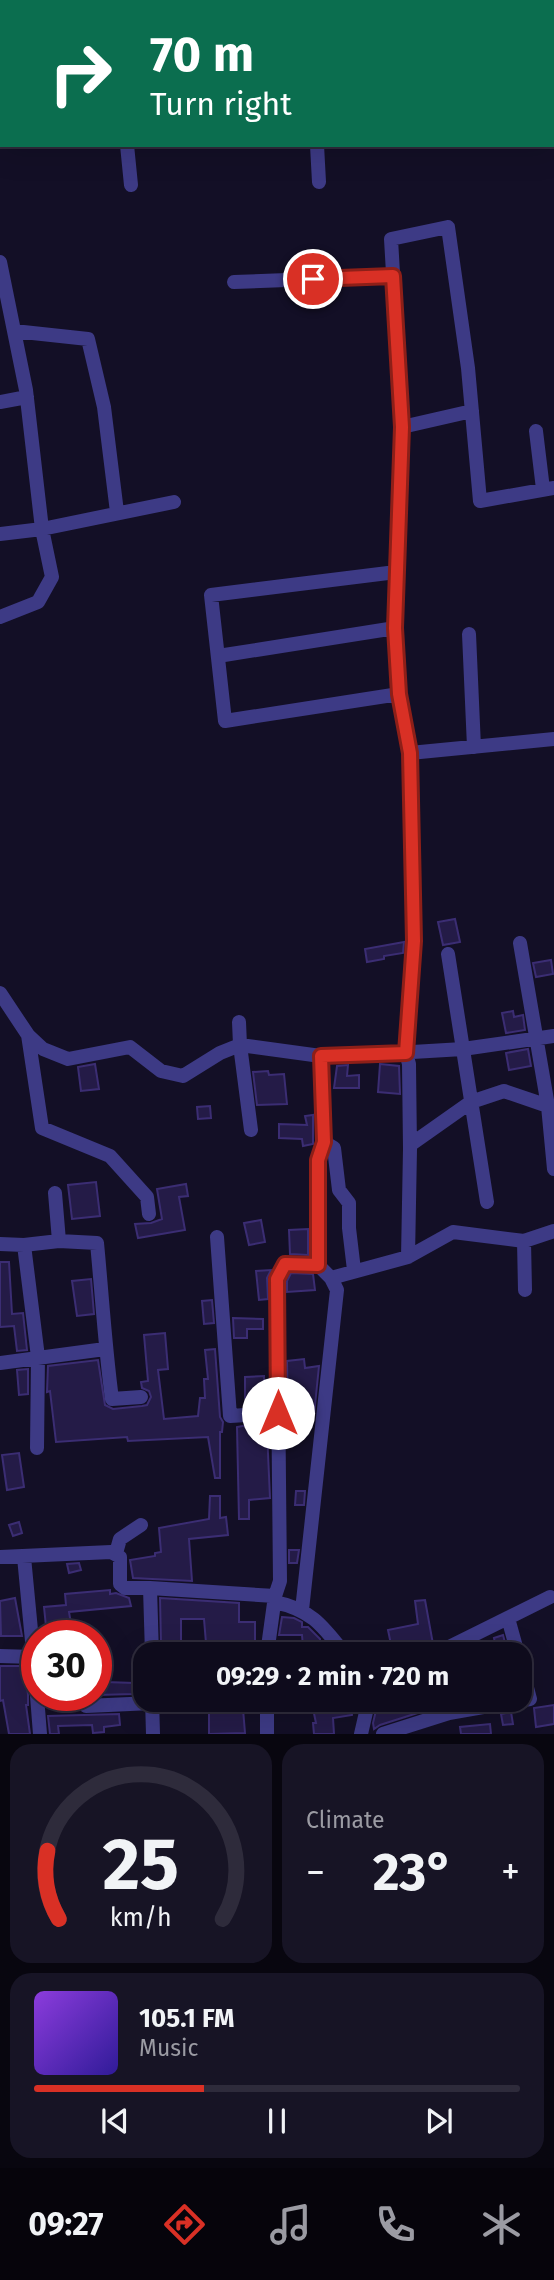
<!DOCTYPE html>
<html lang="en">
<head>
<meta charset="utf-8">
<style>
	:root { --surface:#0e0b1c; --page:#171425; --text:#f1f3f6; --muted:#9b9ba3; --line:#2e2b3b; --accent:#d93025 }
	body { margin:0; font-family:"Fira Sans",sans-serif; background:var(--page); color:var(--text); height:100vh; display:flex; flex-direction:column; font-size:26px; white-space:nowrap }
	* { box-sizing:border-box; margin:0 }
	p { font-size:23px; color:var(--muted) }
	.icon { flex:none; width:38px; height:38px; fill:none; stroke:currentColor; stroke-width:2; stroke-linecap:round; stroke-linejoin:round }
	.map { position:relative; height:1734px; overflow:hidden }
	.drawer { display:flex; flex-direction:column; gap:10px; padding:10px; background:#08060f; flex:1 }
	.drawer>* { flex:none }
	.hud { position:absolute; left:0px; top:0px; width:555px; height:147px; box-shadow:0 7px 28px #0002,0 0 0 2px var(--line); background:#0b6e4f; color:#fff; overflow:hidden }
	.speed { position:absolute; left:21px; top:1620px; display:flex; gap:14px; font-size:35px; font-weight:700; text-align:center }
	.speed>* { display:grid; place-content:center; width:91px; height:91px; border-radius:50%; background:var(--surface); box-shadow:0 7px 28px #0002,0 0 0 2px var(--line); line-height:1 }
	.speed .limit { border:10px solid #d22; background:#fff; color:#111 }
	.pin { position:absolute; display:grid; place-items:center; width:60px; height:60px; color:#fff; margin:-30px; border:4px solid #fff; border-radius:50%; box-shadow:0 2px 7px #0007 }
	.me { position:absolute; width:77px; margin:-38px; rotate:0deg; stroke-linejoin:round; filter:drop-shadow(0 0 5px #0008) }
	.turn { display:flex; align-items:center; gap:24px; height:147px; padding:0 35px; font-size:32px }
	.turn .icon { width:91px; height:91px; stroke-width:2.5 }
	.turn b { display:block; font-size:49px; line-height:60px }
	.big { font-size:52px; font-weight:700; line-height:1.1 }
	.drawer .widget { flex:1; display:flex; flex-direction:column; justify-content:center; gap:10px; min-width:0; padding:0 24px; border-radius:21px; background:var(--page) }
	.drawer .dial { align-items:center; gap:0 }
	.dial svg { height:182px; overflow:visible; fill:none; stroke:var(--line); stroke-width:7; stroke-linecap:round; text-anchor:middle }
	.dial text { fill:var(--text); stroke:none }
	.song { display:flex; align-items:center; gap:21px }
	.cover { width:84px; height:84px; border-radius:10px; background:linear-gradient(135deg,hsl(270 70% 55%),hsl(250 70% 35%)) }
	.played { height:7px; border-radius:4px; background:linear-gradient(90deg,var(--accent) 35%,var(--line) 35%) }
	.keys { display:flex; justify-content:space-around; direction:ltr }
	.heat { display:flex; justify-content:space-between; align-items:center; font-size:38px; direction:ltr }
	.drawer .tiles { flex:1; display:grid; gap:10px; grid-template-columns:1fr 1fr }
	.widget:last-child { grid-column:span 2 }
	.trip { position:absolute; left:133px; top:1642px; width:399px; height:70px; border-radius:21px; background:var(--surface); box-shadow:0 7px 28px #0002,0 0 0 2px var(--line); font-weight:700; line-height:70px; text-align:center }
	.dock { display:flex; height:112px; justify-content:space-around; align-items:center; background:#06040b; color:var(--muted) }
	.dock .icon { width:49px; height:49px }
	.dock .active { color:var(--accent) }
	.dock b { font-size:32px; color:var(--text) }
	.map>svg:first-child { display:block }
	.building { fill:#241b47; stroke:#3b2d73; stroke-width:2 }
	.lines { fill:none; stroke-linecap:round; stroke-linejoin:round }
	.minor { stroke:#3d3a85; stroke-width:14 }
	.route-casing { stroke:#8d1f18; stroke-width:18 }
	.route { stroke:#d93025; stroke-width:12 }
</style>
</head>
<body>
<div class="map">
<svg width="554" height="1734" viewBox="0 0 554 1734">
	<rect width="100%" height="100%" fill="#130f26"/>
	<path class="building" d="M455 919 460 942 443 945 438 922Z
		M404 942 403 953 384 956V959L367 962 365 949Z
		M551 960 553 974 536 977 533 963Z
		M513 1011 514 1017 523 1015 525 1030 506 1033 502 1013Z
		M528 1049 531 1066 509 1070 506 1053Z
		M95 1064 99 1089 81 1091 78 1067Z
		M380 1064 399 1066 400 1094 378 1092Z
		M348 1065 347 1076 359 1075V1088H334L337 1066Z
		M268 1071 269 1075 284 1074 287 1104 257 1105 253 1072Z
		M210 1106 211 1118 198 1119 197 1107Z
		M313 1115V1144L303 1146 302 1139 279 1138V1124L307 1125 305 1116Z
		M96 1182 100 1216 72 1219 68 1185Z
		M186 1184 188 1196 179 1197 185 1230 138 1238 135 1224 151 1223 162 1219 157 1189Z
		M261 1220 265 1242 249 1245 244 1223Z
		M308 1229V1255L290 1254 289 1230Z
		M0 1262H9L12 1314 23 1313 27 1350 17 1351 14 1326 0 1327Z
		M271 1270 267 1278 268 1299 259 1300 256 1271Z
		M291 1273 313 1274 315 1290 287 1292V1281Z
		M91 1279 94 1314 77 1316 72 1281Z
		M212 1300 214 1323 204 1324 202 1301Z
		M233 1318 263 1319V1329H247V1338H234Z
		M165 1333 168 1369 158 1370 164 1419 198 1416 200 1398H205L204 1379H208L205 1350 215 1349 220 1417 223 1422 222 1432H220V1478H215L208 1437 128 1441 127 1437 56 1442 50 1391 47 1392 48 1366 98 1360 105 1405 113 1409 142 1406 147 1405 151 1397 149 1391 142 1388 141 1382 148 1381 144 1335Z
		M304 1359 305 1368 319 1366 314 1415H288L287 1361Z
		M28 1369V1394L19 1395 17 1370Z
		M264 1376V1397L245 1398V1377Z
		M248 1425 249 1433 267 1431 270 1498 249 1500V1519H239L237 1427Z
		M19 1453 24 1487 7 1490 2 1455Z
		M296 1491H305L304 1505H295Z
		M210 1496H220V1518L226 1517 228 1535 189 1539 192 1581 133 1578 130 1560 155 1556V1553L161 1552 159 1528 209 1519Z
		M19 1522 22 1533 13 1536 9 1525Z
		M289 1550H299L297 1563H289Z
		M79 1563 81 1570 69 1573 67 1564Z
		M110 1590V1594L116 1593 129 1598 131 1606 69 1612 73 1636H47L44 1607 66 1605 65 1594Z
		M15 1598 22 1636H1L0 1601Z
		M160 1598 239 1603V1622H255V1649L224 1648V1642L206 1643 204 1619H181V1644H161Z
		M425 1600 433 1644 427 1648 425 1654H393L388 1630 418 1624 415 1601Z
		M282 1617 294 1618 302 1622V1627H308L320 1639V1645L325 1644 333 1654H301V1647H303L302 1635H279Z
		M503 1635 508 1654H497L494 1638Z
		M102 1653 106 1682 134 1683V1694L97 1695 96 1654Z
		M0 1666H25L28 1695V1705H26L30 1734H9L3 1700 0 1701Z
		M166 1699H205V1703L225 1702V1712L243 1709 245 1733 209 1734V1713L165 1711Z
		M332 1699H350L352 1715 333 1718 334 1734H314L313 1723H316L312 1704Z
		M385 1699H425L427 1710 380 1725 374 1729 373 1723 377 1706 386 1705Z
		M554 1705V1724L536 1727 534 1708Z
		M511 1712 513 1724 503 1725 501 1714Z
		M119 1714 120 1725 104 1727V1732L93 1733 92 1725 58 1726 59 1734H50L48 1716Z
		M490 1724 491 1734H461L460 1727Z"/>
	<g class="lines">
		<path class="minor" d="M54 0V2
			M123 0 124 2
			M196 0V2
			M453 0 454 2
			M0 52H2
			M553 99H554
			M127 145 131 185
			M317 145 319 182
			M0 262 26 390 42 529 52 577 38 602 0 617
			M234 282 393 276
			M14 331 88 339 104 407 117 512
			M0 402 27 397
			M402 427 472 411
			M536 431 543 489
			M554 488 480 501 468 368 448 227 391 239 402 427 395 628 399 694 410 753 414 941 406 1053 409 1064 410 1149 408 1257 453 1232 524 1241 554 1231
			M0 534 42 529 174 502
			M396 572 211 595 225 721 399 694
			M469 634 474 747
			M218 656 395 628
			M410 753 554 739
			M520 943 548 1106 554 1169
			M448 954 487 1202
			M0 993 28 1035 43 1049 68 1059 130 1047 161 1071 183 1076 220 1053 240 1045 328 1057 463 1049 554 1036
			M239 1022 240 1045 251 1130
			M28 1035 42 1128 110 1156 147 1197 149 1214
			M324 1142 334 1148 339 1190 349 1203V1228L354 1270
			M410 1145 471 1102 504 1091 548 1106
			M55 1193 59 1241
			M217 1237 230 1416 278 1413
			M524 1241 525 1290
			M0 1244 24 1245 59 1241 97 1243C102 1295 105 1347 112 1399L141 1397
			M24 1245 38 1357 37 1448
			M318 1265V1160L324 1142 321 1056
			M0 1363 105 1349
			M116 1553 120 1539 141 1525
			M0 1557 111 1552 120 1557V1584L125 1588H150L275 1596 267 1654
			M24 1557 37 1693
			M150 1588 152 1654
			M275 1596 280 1581 277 1279 285 1263 318 1265 331 1278 408 1257
			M274 1602C311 1609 323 1626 345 1654
			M302 1610 337 1290 331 1278
			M508 1618 518 1654
			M152 1653 182 1654
			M435 1654 550 1597
			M0 1656 34 1657
			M37 1696 40 1734
			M152 1699 153 1734
			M267 1699V1734
			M443 1699 449 1713
			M86 1706 152 1703
			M361 1734 369 1699
			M383 1734 449 1713 530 1699 520 1661"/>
	</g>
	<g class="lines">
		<defs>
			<path id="route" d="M278 1413 277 1279 285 1264 318 1265V1160L324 1142 321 1056 406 1053 414 941 410 753 399 694 395 628 402 427 393 276 313 279"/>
		</defs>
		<use href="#route" class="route-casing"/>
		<use href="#route" class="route"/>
	</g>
</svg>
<div class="speed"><div class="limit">30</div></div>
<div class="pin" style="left:313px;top:279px;background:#d93025"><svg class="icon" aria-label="arrive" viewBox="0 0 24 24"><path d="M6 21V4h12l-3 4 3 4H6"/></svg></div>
<svg class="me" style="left:278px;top:1413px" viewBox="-20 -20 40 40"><circle r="19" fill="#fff"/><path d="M0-13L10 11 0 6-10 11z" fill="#d93025"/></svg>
<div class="trip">09:29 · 2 min · 720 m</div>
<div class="hud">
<div class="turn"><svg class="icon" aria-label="right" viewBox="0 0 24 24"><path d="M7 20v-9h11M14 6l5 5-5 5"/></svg><div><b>70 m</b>Turn right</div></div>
</div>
</div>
<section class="drawer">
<div class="tiles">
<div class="widget dial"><svg viewBox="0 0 100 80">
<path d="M14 69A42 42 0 1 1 86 69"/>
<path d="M14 69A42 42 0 0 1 9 39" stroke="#d93025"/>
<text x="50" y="56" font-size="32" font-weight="700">25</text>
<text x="50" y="72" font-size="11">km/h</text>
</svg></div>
<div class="widget"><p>Climate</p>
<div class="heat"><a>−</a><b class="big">23°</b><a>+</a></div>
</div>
<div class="widget">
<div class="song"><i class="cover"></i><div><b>105.1 FM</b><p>Music</p></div></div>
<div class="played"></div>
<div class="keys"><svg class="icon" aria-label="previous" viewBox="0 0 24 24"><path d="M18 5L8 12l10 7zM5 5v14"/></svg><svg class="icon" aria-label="pause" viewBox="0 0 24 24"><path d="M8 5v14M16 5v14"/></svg><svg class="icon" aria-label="next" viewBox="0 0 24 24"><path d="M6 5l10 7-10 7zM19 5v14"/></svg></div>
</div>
</div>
</section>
<nav class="dock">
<b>09:27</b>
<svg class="icon active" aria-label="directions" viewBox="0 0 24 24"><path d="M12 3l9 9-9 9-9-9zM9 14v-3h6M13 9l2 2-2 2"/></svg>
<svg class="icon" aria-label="music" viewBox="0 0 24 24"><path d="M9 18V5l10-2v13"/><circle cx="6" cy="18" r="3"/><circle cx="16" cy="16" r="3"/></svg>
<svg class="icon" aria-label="phone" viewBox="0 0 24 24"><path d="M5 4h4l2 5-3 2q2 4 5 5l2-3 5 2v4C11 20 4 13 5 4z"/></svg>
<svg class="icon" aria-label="climate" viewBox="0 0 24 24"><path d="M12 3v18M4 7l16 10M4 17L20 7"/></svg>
</nav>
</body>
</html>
